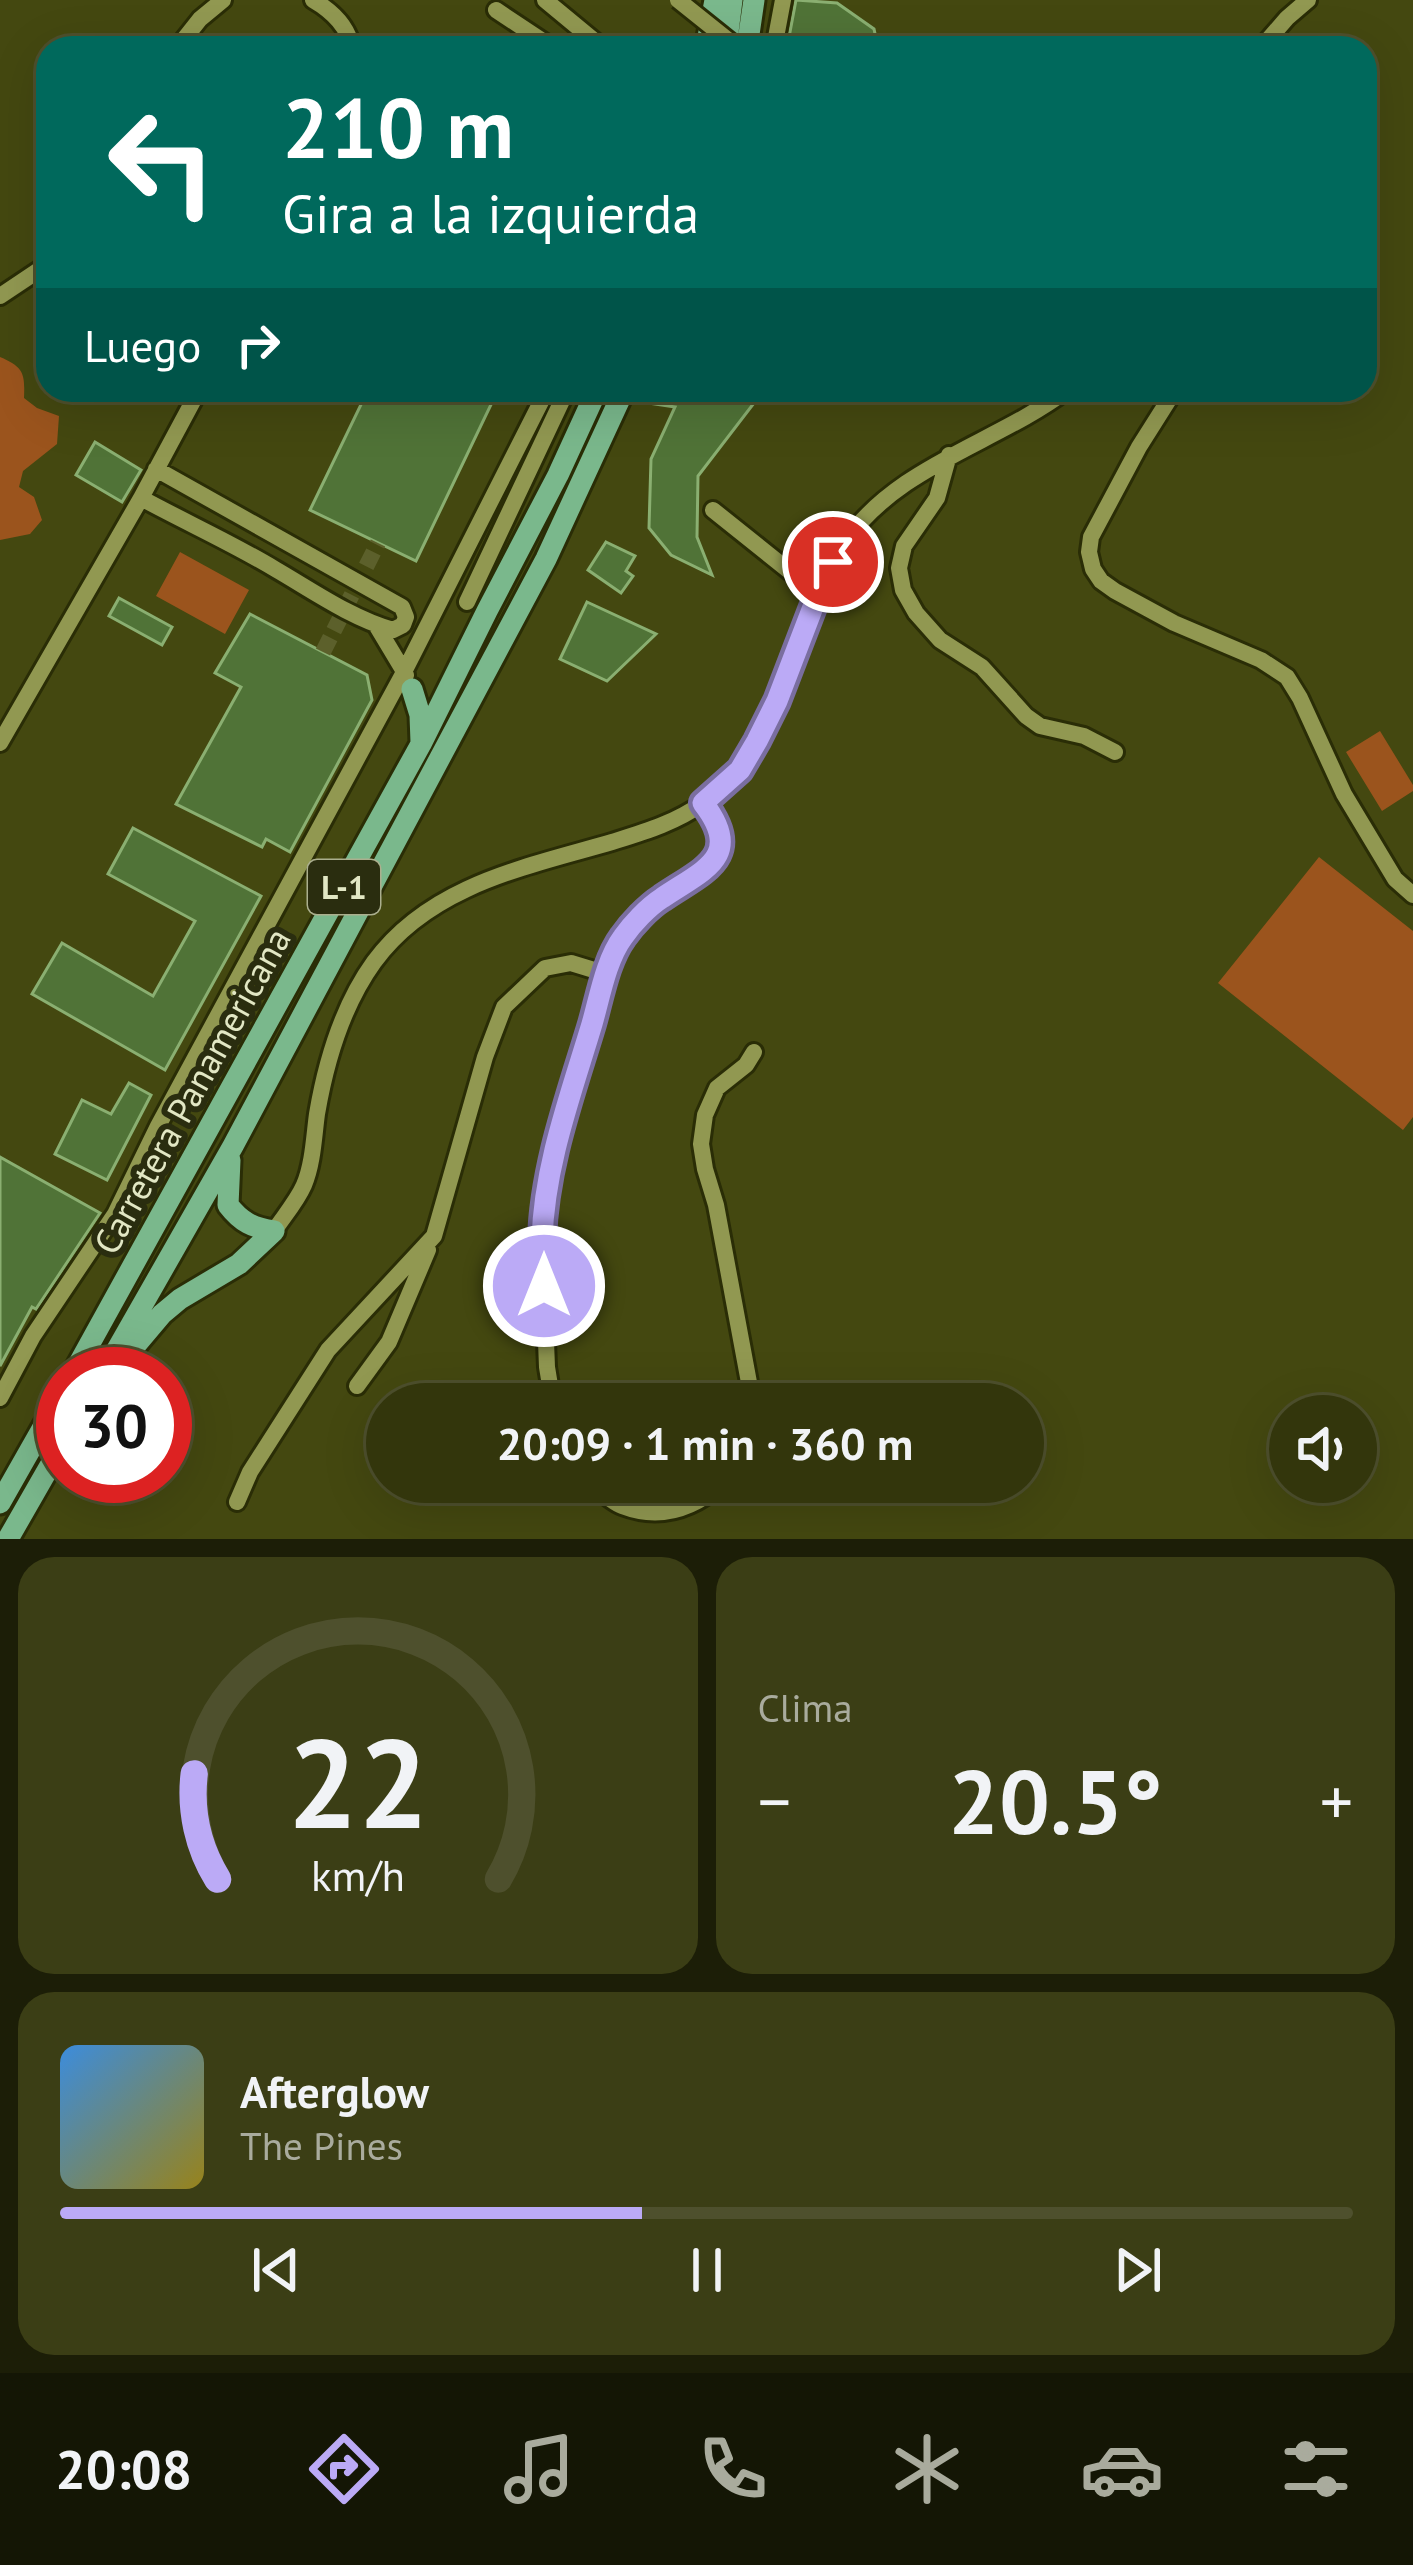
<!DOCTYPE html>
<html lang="es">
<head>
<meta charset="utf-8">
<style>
	:root { --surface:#33360c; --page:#3b3e15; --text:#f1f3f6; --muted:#a9ab9d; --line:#4e502d; --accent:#bbaaf6 }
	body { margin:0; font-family:"PT Sans",sans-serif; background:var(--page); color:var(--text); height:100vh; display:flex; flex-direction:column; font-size:45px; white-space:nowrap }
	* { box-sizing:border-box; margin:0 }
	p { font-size:39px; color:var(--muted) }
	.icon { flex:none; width:66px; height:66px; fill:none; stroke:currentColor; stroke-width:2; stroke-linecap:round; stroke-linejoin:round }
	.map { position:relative; height:1539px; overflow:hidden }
	.side { display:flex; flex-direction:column; gap:18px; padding:18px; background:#1c1e07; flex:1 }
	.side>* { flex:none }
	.hud { position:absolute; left:36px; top:36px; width:1341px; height:366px; border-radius:36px; box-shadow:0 12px 48px #0002,0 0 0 3px var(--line); background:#00695c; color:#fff; overflow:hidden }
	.fabs { position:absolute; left:1269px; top:1395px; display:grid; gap:24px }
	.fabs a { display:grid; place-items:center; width:108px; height:108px; border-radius:50%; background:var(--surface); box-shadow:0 12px 48px #0002,0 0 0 3px var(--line); font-size:60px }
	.speed { position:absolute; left:36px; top:1347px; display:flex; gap:24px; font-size:60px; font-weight:700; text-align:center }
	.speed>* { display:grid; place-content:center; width:156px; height:156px; border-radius:50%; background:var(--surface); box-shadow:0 12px 48px #0002,0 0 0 3px var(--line); line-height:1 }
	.speed .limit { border:18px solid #d22; background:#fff; color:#111 }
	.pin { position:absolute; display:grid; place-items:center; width:102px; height:102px; color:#fff; margin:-51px; border:6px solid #fff; border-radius:50%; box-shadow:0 3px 12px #0007 }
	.me { position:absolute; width:132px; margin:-66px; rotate:0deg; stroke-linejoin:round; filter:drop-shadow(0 0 9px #0008) }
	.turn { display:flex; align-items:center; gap:42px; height:252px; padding:0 48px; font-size:54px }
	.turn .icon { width:156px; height:156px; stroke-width:2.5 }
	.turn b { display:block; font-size:84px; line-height:102px }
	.then { display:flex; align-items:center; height:114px; padding:0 48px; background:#0003; gap:24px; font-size:45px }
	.big { font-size:90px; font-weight:700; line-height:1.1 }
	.side .card { flex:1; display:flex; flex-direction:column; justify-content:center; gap:18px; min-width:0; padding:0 42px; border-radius:36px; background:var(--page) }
	.side .dial { align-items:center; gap:0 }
	.dial svg { height:312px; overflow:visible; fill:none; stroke:var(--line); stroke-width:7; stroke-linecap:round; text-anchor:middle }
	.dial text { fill:var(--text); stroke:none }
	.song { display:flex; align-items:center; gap:36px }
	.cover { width:144px; height:144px; border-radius:18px; background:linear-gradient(135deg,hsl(210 70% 55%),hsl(50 70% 35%)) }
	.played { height:12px; border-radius:6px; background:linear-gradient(90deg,var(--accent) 45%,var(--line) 45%) }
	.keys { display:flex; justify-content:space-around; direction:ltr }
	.heat { display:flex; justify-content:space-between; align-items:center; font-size:66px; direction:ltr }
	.side .tiles { flex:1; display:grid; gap:18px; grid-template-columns:1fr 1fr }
	.card:last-child { grid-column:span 2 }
	.trip { position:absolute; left:366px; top:1383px; width:678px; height:120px; border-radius:60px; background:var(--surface); box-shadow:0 12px 48px #0002,0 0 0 3px var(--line); font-weight:700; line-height:120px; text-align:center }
	.tab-bar { display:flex; height:192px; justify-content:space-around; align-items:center; background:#141605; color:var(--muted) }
	.tab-bar .icon { width:84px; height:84px }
	.tab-bar .active { color:var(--accent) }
	.tab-bar b { font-size:54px; color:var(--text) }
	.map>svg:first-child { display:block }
	.green { fill:#9b541d }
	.building { fill:#507337; stroke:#8aaf71; stroke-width:3 }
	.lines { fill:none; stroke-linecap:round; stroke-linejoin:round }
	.minor-tunnel { stroke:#5c602b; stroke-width:16; stroke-dasharray:16 8; stroke-linecap:butt }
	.minor-casing { stroke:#2a2d06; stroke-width:22 }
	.major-casing { stroke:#2a2d06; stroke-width:27 }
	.minor { stroke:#919851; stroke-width:16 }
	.major { stroke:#7ab88c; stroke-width:21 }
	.minor-bridge-casing { stroke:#2a2d06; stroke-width:22; stroke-linecap:butt }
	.minor-bridge { stroke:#919851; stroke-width:16 }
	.route-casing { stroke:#7a6ea0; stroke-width:30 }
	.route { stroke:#bbaaf6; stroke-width:21 }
	.labels { text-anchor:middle; stroke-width:12; stroke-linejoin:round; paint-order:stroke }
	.shield { fill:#2a2d0f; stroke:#abaf8e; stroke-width:3 }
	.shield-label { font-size:33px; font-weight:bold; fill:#e2e7c4 }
	.street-label { font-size:36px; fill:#e2e7c4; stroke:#2a2d0f }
</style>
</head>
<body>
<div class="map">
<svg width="1413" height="1539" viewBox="0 0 1413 1539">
	<rect width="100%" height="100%" fill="#444810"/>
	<path class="green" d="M0 357C24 367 25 374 24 398L37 408 59 416 57 444 23 471 19 487 34 497 42 520 30 534 0 540Z
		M180 552 249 590 225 634 156 596Z
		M1380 731 1413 785V791L1382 811 1346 752Z
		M1319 857 1413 931V1117L1403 1130 1218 983Z"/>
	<path class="building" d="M796 0 837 3 874 29 878 48H787Z
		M368 390H498L416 561 310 510Z
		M647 390H764L698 476 697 537 712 575 671 555 649 528 651 459 675 407 642 402Z
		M95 442 141 470 122 502 76 475Z
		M606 542 635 556 626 571 633 576 621 593 588 570Z
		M119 598 172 627 162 645 109 616Z
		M587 602 656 634 607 681 560 659Z
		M250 614 367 675 372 700 290 852 266 839 262 847 176 804 241 687 215 673Z
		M133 828 261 896 165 1070 32 994 62 943 153 996 195 921 108 874Z
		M129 1083 151 1095 107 1180 55 1154 82 1100 111 1114Z
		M0 1157 100 1213 36 1309 32 1307 0 1366Z"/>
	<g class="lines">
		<path class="minor-tunnel" d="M323 652 378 543"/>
		<defs>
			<path id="minor" d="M313 0C332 11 348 26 352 48
				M545 0 603 48
				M496 10 553 48
				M177 48 200 19 223 0
				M774 48 783 0
				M1261 48 1287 18 1308 0
				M0 296 48 264
				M1175 390 1139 447 1091 537 1089 552 1093 569 1101 581 1115 591 1174 623 1261 660 1287 677 1300 698 1344 794 1395 879 1413 895
				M949 455 937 498 904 546 899 568 903 590 916 613 940 640 982 667 1026 716 1040 726 1084 736 1115 752
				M141 498C185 522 232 543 275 569 313 591 351 618 393 630L403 625 406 617 402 607 156 469
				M713 510 818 594
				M467 602 567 390
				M376 625 406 675
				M0 743 141 498 199 390
				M274 1231C284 1216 297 1201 304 1185 313 1164 314 1136 317 1114 326 1061 343 1005 374 962 430 885 526 867 612 842 644 832 675 823 703 803 789 741 788 624 844 543 898 465 995 444 1067 390
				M357 1386 389 1342 428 1250
				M0 1398 33 1336 115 1214 158 1126 404 672 547 390
				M553 1404 547 1367 542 1238 555 1145 607 974 621 939 657 901 698 876 718 858 722 839 714 818 703 803
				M753 1404 716 1205 705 1169 701 1144 705 1115 717 1088 746 1065 754 1052
				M590 1482C599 1490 611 1502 622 1506 661 1521 695 1508 724 1482
				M237 1502 250 1472 328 1350 434 1236 485 1057 504 1007 545 968 571 963 607 974"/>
			<path id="major" d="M706 48 715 0
				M726 48 732 0
				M747 48 754 0
				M412 689 420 715 421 742
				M230 1160 228 1205C241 1222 253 1228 274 1231
				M124 1359 162 1314 180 1299 239 1264 274 1231
				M73 1374 421 744 487 611 558 475 597 390
				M103 1374 233 1146 546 559 624 390
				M0 1503 63 1392
				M8 1539 63 1443"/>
		</defs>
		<use href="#minor" class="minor-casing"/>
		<use href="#major" class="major-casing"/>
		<use href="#minor" class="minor"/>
		<use href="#major" class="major"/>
		<defs>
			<path id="minor-bridge" d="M678 0 738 48"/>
		</defs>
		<use href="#minor-bridge" class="minor-bridge-casing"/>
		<use href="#minor-bridge" class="minor-bridge"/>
	</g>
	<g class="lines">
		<defs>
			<path id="route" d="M544 1286C544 1271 542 1255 542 1240 544 1166 571 1094 592 1024 600 996 606 960 623 937 632 924 648 907 662 898 703 870 745 857 703 803L740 770 757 741 777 701 818 594 833 562"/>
		</defs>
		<use href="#route" class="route-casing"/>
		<use href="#route" class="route"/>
	</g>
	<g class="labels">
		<rect class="shield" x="308" y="860" width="72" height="54" rx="9"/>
		<g class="shield-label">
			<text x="344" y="899">L-1</text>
		</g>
		<g class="street-label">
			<text transform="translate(192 1091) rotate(-61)" y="13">Carretera Panamericana</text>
		</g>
	</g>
</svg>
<div class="fabs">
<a><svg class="icon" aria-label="sound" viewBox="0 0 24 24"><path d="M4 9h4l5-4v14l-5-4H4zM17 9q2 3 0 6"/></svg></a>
</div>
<div class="speed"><div class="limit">30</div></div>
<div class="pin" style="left:833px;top:562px;background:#d93025"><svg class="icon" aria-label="arrive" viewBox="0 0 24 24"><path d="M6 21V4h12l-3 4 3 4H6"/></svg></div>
<svg class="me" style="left:544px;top:1286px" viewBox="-20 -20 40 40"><circle r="17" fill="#bbaaf6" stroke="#fff" stroke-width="3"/><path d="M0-11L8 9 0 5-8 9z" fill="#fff"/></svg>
<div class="trip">20:09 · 1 min · 360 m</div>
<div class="hud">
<div class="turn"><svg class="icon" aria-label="left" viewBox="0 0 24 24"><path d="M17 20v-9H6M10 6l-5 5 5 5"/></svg><div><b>210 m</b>Gira a la izquierda</div></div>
<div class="then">Luego<svg class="icon" aria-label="right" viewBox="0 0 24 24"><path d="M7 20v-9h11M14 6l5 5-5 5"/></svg></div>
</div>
</div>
<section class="side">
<div class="tiles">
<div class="card dial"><svg viewBox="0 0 100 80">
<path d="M14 69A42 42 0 1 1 86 69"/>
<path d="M14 69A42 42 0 0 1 8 42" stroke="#bbaaf6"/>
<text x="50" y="56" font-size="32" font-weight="700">22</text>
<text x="50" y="72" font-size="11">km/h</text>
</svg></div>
<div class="card"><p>Clima</p>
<div class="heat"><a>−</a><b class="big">20.5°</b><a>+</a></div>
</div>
<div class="card">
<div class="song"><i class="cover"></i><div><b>Afterglow</b><p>The Pines</p></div></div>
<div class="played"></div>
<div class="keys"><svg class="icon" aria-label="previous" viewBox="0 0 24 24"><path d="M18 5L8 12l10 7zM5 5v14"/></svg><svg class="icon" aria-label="pause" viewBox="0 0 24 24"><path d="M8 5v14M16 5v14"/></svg><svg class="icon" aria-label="next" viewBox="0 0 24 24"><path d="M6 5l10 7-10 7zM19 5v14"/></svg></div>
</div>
</div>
</section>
<nav class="tab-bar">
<b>20:08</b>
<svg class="icon active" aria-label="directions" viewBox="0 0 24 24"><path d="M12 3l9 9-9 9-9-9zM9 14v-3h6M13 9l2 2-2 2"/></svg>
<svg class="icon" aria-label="music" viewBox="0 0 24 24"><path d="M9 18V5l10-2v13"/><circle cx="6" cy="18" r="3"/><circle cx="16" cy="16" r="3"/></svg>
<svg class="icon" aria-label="phone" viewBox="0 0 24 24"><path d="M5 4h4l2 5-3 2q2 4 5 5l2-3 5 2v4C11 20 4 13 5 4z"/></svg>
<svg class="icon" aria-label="climate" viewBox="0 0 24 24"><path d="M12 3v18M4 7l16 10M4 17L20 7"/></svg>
<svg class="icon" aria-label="car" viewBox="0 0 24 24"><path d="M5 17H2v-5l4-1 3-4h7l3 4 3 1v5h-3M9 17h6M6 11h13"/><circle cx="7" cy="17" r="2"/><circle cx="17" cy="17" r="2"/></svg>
<svg class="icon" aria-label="filters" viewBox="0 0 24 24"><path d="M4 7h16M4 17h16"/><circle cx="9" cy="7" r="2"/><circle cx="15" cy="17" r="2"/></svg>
</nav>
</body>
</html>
